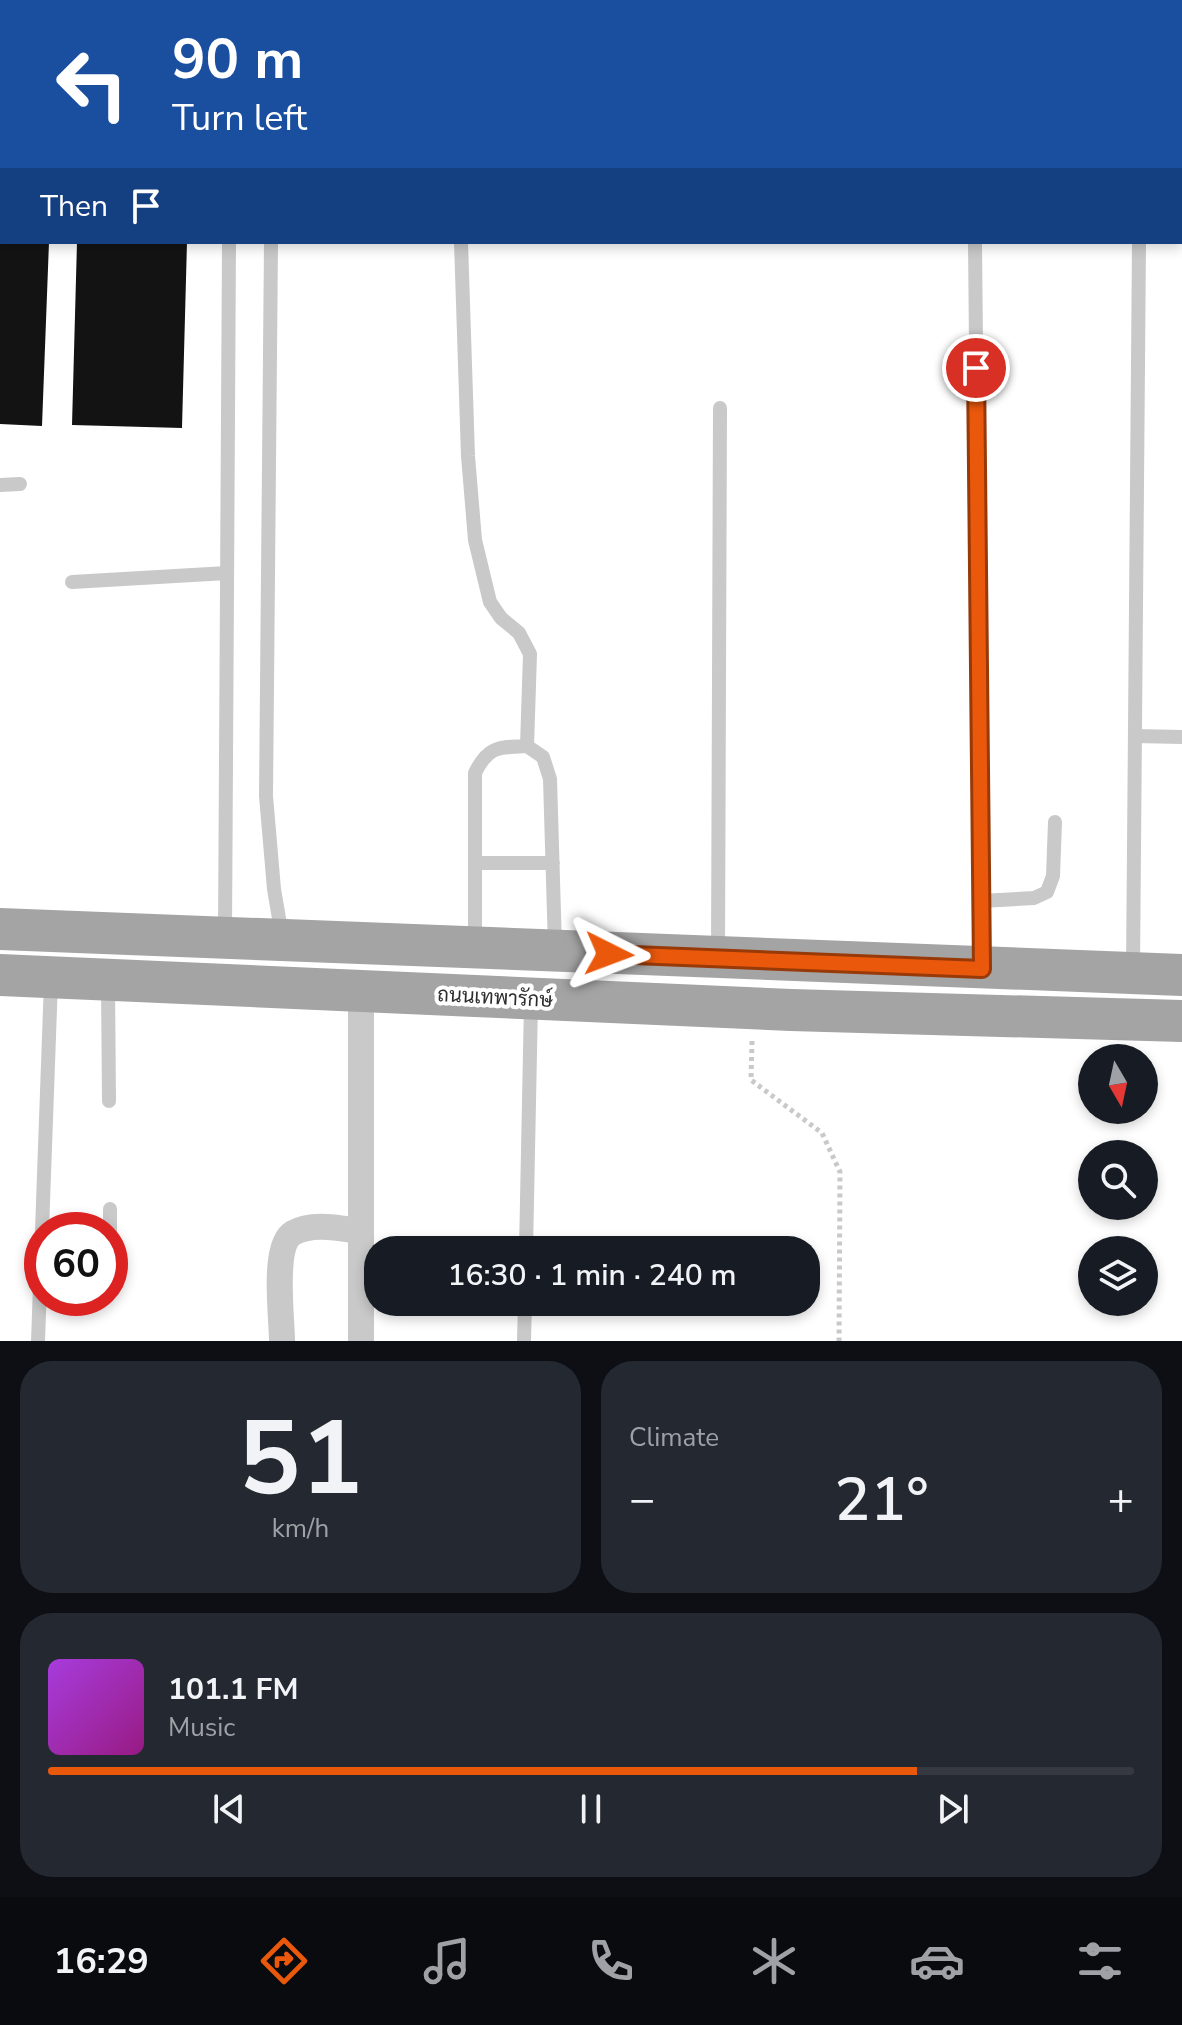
<!DOCTYPE html>
<html lang="en">
<head>
<meta charset="utf-8">
<style>
	:root { --surface:#171b24; --page:#242831; --text:#f1f3f6; --muted:#9ea1a6; --line:#363941; --accent:#ea580c }
	body { margin:0; font-family:"Nunito Sans",Sarabun,sans-serif; background:var(--page); color:var(--text); height:100vh; display:flex; flex-direction:column; font-size:30px; white-space:nowrap }
	* { box-sizing:border-box; margin:0 }
	p { font-size:26px; color:var(--muted) }
	.icon { flex:none; width:44px; height:44px; fill:none; stroke:currentColor; stroke-width:2; stroke-linecap:round; stroke-linejoin:round }
	.map { position:relative; height:1341px; overflow:hidden }
	.side { display:flex; flex-direction:column; gap:20px; padding:20px; background:#0d0f14; flex:1 }
	.side>* { flex:none }
	.top-card { position:absolute; left:0px; top:0px; width:1182px; height:244px; box-shadow:0 4px 12px #0003; background:#1a4fa0; color:#fff; overflow:hidden }
	.needle { width:52px; rotate:171deg }
	.fabs { position:absolute; left:1078px; top:1044px; display:grid; gap:16px }
	.fabs a { display:grid; place-items:center; width:80px; height:80px; border-radius:50%; background:var(--surface); box-shadow:0 4px 12px #0003; font-size:40px }
	.speed { position:absolute; left:24px; top:1212px; display:flex; gap:16px; font-size:40px; font-weight:700; text-align:center }
	.speed>* { display:grid; place-content:center; width:104px; height:104px; border-radius:50%; background:var(--surface); box-shadow:0 4px 12px #0003; line-height:1 }
	.speed .limit { border:12px solid #d22; background:#fff; color:#111 }
	.pin { position:absolute; display:grid; place-items:center; width:68px; height:68px; color:#fff; margin:-34px; border:4px solid #fff; border-radius:50%; box-shadow:0 2px 8px #0007 }
	.me { position:absolute; width:88px; margin:-44px; rotate:93deg; stroke-linejoin:round; filter:drop-shadow(0 0 6px #0008) }
	.turn { display:flex; align-items:center; gap:28px; height:168px; padding:0 40px; font-size:36px }
	.turn .icon { width:104px; height:104px; stroke-width:2.5 }
	.turn b { display:block; font-size:56px; line-height:68px }
	.then { display:flex; align-items:center; height:76px; padding:0 40px; background:#0003; gap:16px; font-size:30px }
	.big { font-size:60px; font-weight:600; line-height:1.1 }
	.side .card { flex:1; display:flex; flex-direction:column; justify-content:center; gap:12px; min-width:0; padding:0 28px; border-radius:32px; background:var(--page) }
	.side .dial { align-items:center; gap:0 }
	.dial b { font-size:104px; line-height:1 }
	.song { display:flex; align-items:center; gap:24px }
	.cover { width:96px; height:96px; border-radius:12px; background:linear-gradient(135deg,hsl(280 70% 55%),hsl(310 70% 35%)) }
	.played { height:8px; border-radius:4px; background:linear-gradient(90deg,var(--accent) 80%,var(--line) 80%) }
	.keys { display:flex; justify-content:space-around; direction:ltr }
	.heat { display:flex; justify-content:space-between; align-items:center; font-size:44px; direction:ltr }
	.side .tiles { flex:1; display:grid; gap:20px; grid-template-columns:1fr 1fr }
	.card:last-child { grid-column:span 2 }
	.trip { position:absolute; left:364px; top:1236px; width:456px; height:80px; border-radius:32px; background:var(--surface); box-shadow:0 4px 12px #0003; font-weight:600; line-height:80px; text-align:center }
	.tab-bar { display:flex; height:128px; justify-content:space-around; align-items:center; background:#090b0e; color:var(--muted) }
	.tab-bar .icon { width:56px; height:56px }
	.tab-bar .on { color:var(--accent) }
	.tab-bar b { font-size:36px; color:var(--text) }
	.map>svg:first-child { display:block }
	.building { fill:#131313 }
	.lines { fill:none; stroke-linecap:round; stroke-linejoin:round }
	.path { stroke:#c9c9c9; stroke-width:5; stroke-dasharray:4 4; stroke-linecap:butt }
	.service { stroke:#c9c9c9; stroke-width:14 }
	.minor { stroke:#c9c9c9; stroke-width:26 }
	.primary { stroke:#a4a4a4; stroke-width:42 }
	.route-casing { stroke:#983908; stroke-width:20 }
	.route { stroke:#ea580c; stroke-width:14 }
	.labels { text-anchor:middle; stroke-width:8; stroke-linejoin:round; paint-order:stroke }
	.street-label { font-size:20px; fill:#2c2c2c; stroke:#fff }
</style>
</head>
<body>
<div class="map">
<svg width="1182" height="1341" viewBox="0 0 1182 1341">
	<rect width="100%" height="100%" fill="#fff"/>
	<path class="building" d="M0 242H49L42 426 0 424Z
		M77 242H187L182 428 72 425Z"/>
	<g class="lines">
		<path class="path" d="M752 1041 751 1080 822 1133 840 1172 839 1341"/>
		<path class="service" d="M484 0V2
			M972 0V2
			M230 2V0
			M273 2V0
			M1141 2V0
			M271 242 266 796 274 889 282 936
			M461 242 468 456 475 540 490 602 501 618 519 633 530 654 527 746 543 757 550 779 555 947
			M975 242 982 964
			M0 485 20 484
			M72 582 227 573
			M1135 736 1182 737
			M475 863H553
			M981 901 1034 898 1047 892 1053 876 1055 822
			M225 934 229 242
			M475 943V773C488 746 499 747 527 746
			M718 952 720 408
			M1133 970 1139 242
			M108 984 109 1101
			M110 1230V1209
			M526 1250 531 1003
			M38 1341 51 981
			M524 1341 525 1302"/>
		<path class="minor" d="M282 1341C282 1317 272 1246 293 1233 312 1222 339 1228 360 1231
			M361 1341V991"/>
		<path class="primary" d="M0 929 1182 975
			M0 975 791 1010 1182 1021"/>
	</g>
	<g class="lines">
		<defs>
			<path id="route" d="M609 954 982 969 976 368"/>
		</defs>
		<use href="#route" class="route-casing"/>
		<use href="#route" class="route"/>
	</g>
	<g class="labels">
		<g class="street-label">
			<text transform="translate(495 997) rotate(3)" y="7">ถนนเทพารักษ์</text>
		</g>
	</g>
</svg>
<div class="fabs">
<a><svg class="needle" viewBox="-14 -14 28 28"><path d="M0-13l5 13h-10z" fill="#e53935"/><path d="M0 13l5-13h-10z" fill="#9ea1a6"/></svg></a>
<a><svg class="icon" aria-label="search" viewBox="0 0 24 24"><circle cx="10" cy="10" r="6"/><path d="M15 15l6 6"/></svg></a>
<a><svg class="icon" aria-label="layers" viewBox="0 0 24 24"><path d="M12 4l9 5-9 5-9-5zM3 14l9 5 9-5"/></svg></a>
</div>
<div class="speed"><div class="limit">60</div></div>
<div class="pin" style="left:976px;top:368px;background:#d93025"><svg class="icon" aria-label="arrive" viewBox="0 0 24 24"><path d="M6 21V4h12l-3 4 3 4H6"/></svg></div>
<svg class="me" style="left:609px;top:954px" viewBox="-20 -20 40 40"><path d="M0-17L14 15 0 8-14 15z" fill="#ea580c" stroke="#fff" stroke-width="4"/></svg>
<div class="trip">16:30 · 1 min · 240 m</div>
<div class="top-card">
<div class="turn"><svg class="icon" aria-label="left" viewBox="0 0 24 24"><path d="M17 20v-9H6M10 6l-5 5 5 5"/></svg><div><b>90 m</b>Turn left</div></div>
<div class="then">Then<svg class="icon" aria-label="arrive" viewBox="0 0 24 24"><path d="M6 21V4h12l-3 4 3 4H6"/></svg></div>
</div>
</div>
<section class="side">
<div class="tiles">
<div class="card dial"><b>51</b><p>km/h</p></div>
<div class="card"><p>Climate</p>
<div class="heat"><a>−</a><b class="big">21°</b><a>+</a></div>
</div>
<div class="card">
<div class="song"><i class="cover"></i><div><b>101.1 FM</b><p>Music</p></div></div>
<div class="played"></div>
<div class="keys"><svg class="icon" aria-label="previous" viewBox="0 0 24 24"><path d="M18 5L8 12l10 7zM5 5v14"/></svg><svg class="icon" aria-label="pause" viewBox="0 0 24 24"><path d="M8 5v14M16 5v14"/></svg><svg class="icon" aria-label="next" viewBox="0 0 24 24"><path d="M6 5l10 7-10 7zM19 5v14"/></svg></div>
</div>
</div>
</section>
<nav class="tab-bar">
<b>16:29</b>
<svg class="icon on" aria-label="directions" viewBox="0 0 24 24"><path d="M12 3l9 9-9 9-9-9zM9 14v-3h6M13 9l2 2-2 2"/></svg>
<svg class="icon" aria-label="music" viewBox="0 0 24 24"><path d="M9 18V5l10-2v13"/><circle cx="6" cy="18" r="3"/><circle cx="16" cy="16" r="3"/></svg>
<svg class="icon" aria-label="phone" viewBox="0 0 24 24"><path d="M5 4h4l2 5-3 2q2 4 5 5l2-3 5 2v4C11 20 4 13 5 4z"/></svg>
<svg class="icon" aria-label="climate" viewBox="0 0 24 24"><path d="M12 3v18M4 7l16 10M4 17L20 7"/></svg>
<svg class="icon" aria-label="car" viewBox="0 0 24 24"><path d="M5 17H2v-5l4-1 3-4h7l3 4 3 1v5h-3M9 17h6M6 11h13"/><circle cx="7" cy="17" r="2"/><circle cx="17" cy="17" r="2"/></svg>
<svg class="icon" aria-label="filters" viewBox="0 0 24 24"><path d="M4 7h16M4 17h16"/><circle cx="9" cy="7" r="2"/><circle cx="15" cy="17" r="2"/></svg>
</nav>
</body>
</html>
